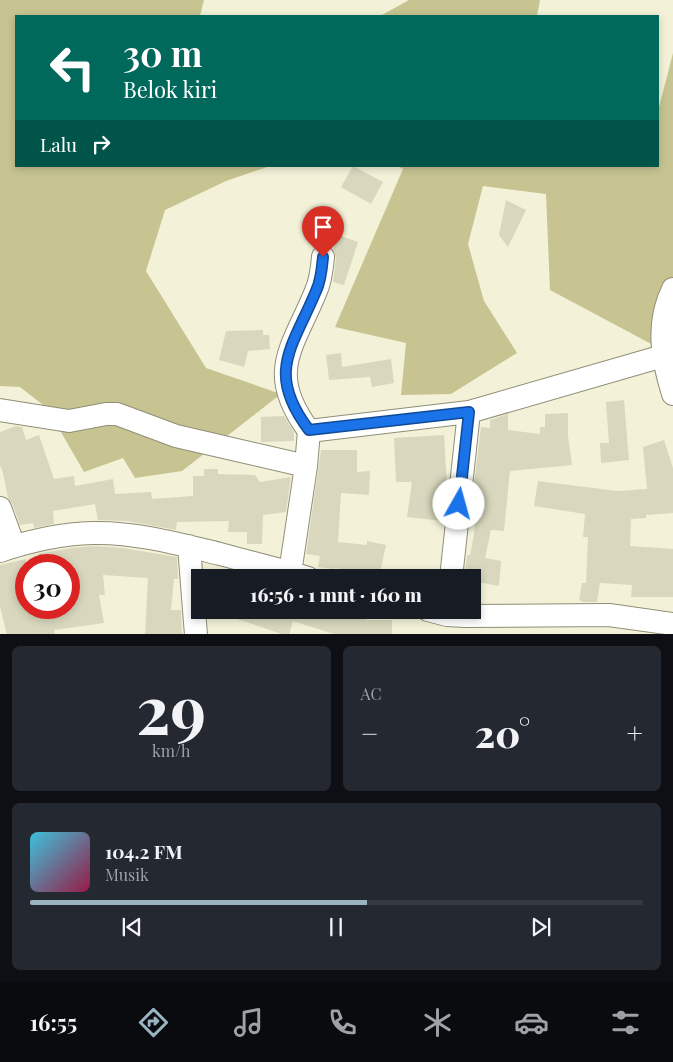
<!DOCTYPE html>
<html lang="id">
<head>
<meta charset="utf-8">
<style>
	:root { --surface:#171b24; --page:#242831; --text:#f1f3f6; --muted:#9ea1a6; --line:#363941; --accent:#9ab3c1 }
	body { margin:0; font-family:"Playfair Display",serif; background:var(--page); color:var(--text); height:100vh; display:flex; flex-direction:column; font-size:19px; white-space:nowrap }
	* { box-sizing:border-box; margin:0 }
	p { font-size:16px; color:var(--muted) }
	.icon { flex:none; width:28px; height:28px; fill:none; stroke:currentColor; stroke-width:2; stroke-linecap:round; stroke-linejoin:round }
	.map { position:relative; height:634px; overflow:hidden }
	.sheet { display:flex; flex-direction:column; gap:12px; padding:12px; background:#0d0f14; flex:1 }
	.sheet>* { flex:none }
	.top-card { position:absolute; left:15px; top:15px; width:644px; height:152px; border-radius:0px; box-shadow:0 2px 8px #0003; background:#00695c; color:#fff; overflow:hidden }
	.speed { position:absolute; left:15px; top:554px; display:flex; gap:10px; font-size:25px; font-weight:700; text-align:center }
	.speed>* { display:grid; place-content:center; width:65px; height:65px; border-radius:50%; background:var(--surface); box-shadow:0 2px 8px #0003; line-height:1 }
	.speed .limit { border:8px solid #d22; background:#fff; color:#111 }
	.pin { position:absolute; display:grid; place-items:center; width:42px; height:42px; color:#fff; margin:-51px -21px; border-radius:50% 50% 50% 0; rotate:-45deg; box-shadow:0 0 5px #0007 }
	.pin .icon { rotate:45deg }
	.me { position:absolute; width:55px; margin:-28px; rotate:7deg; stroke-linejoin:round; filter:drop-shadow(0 0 4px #0008) }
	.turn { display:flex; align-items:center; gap:18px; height:105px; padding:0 25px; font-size:22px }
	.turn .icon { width:65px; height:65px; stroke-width:2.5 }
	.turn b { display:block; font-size:35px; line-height:42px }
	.then { display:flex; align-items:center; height:48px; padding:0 25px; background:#0003; gap:10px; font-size:19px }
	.big { font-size:38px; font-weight:800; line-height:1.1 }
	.sheet .card { flex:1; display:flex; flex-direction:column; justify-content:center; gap:8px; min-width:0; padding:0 18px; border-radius:8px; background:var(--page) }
	.sheet .dial { align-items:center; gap:0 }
	.dial b { font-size:65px; line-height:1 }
	.song { display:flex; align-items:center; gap:15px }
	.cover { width:60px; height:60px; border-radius:8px; background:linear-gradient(135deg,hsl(190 70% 55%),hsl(340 70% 35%)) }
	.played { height:5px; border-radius:2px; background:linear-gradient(90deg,var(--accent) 55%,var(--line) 55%) }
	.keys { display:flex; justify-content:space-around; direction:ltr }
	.heat { display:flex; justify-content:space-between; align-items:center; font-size:28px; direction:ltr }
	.sheet .tiles { flex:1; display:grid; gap:12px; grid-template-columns:1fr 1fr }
	.card:last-child { grid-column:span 2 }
	.trip { position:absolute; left:191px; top:569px; width:290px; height:50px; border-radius:0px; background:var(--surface); box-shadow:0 2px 8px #0003; font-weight:800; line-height:50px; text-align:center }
	.tab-bar { display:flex; height:80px; justify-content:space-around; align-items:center; background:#090b0e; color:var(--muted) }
	.tab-bar .icon { width:35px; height:35px }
	.tab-bar .selected { color:var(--accent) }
	.tab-bar b { font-size:22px; color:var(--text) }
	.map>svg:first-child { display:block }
	.forest { fill:#c7c492 }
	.building { fill:#d9d8be }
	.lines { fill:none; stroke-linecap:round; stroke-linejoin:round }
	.minor-casing { stroke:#8f8e76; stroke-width:24 }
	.minor { stroke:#fff; stroke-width:22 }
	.route-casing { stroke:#114b97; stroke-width:12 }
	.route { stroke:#1a73e8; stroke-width:9 }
</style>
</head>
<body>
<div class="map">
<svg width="673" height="635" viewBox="0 0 673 635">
	<rect width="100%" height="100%" fill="#f3f2d8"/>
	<path class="forest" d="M0 0H204L200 16H16V166H270L226 181 165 210 146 271 206 368 281 394 182 471 135 478 123 458 84 472 47 408 20 387 0 386Z
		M409 0H540L537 16H380Z
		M673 53V311L655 346 550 290 546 194 483 186 468 244 484 301 517 353 451 394 401 395 406 343 335 327 403 169 398 166H658V111Z"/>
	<path class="building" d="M353 166 383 182 371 204 341 187Z
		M506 200 526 210 508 247 499 235Z
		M338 235 358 242 344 285 333 282 336 258 333 250Z
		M263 330V335H269L270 349 248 351 244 367 219 360 226 331Z
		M341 353 342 367 391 359 394 383 372 387 370 377 329 380 326 355Z
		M624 400 629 460 601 463 600 443H609L606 402Z
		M568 413V436L572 465 510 471 504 531 491 530 485 558 501 561 499 586 472 581V578H464L467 555H470L474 534 478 485 474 484 481 427 490 428V420L508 414V430L540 434V427H545V414Z
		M284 416 294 432V441L261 442V417Z
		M16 426 22 427 26 440 39 435 54 479 74 476 75 486 113 479 115 494 151 492 152 499 193 496V476H204V469H218V474L255 475 260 482 291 477 286 512 263 515 262 544H247V532H228L229 521 177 522 176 530 127 521 98 520 95 504 53 511 54 524 34 528 33 523 20 525 12 503 8 498 3 473 0 465V432Z
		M444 435 447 486 443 521 407 517 412 482H396L394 438Z
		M664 440 673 468V513L646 515V518L631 519 630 546 673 549V597H631L632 585 600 583 597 602H584L579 600 582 583H586L588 537H583L585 514 534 506 538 481 617 491 647 489 643 447Z
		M321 450H357V472L370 471 369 495 341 493 338 542 367 545V541L386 545 379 577 335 568V569L318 567 320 556 306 554Z
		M93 546 123 548 177 557 178 579H174L171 610H181L182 635H145L148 578 103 575 105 595H99L104 623 54 630 55 635H7L0 606V565L26 559V608H69V565H40L38 554 71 548Z
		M220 610H339L368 620H392V635H337L293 621 289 635H285L219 613Z"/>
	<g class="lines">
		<defs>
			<path id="minor" d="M673 289C656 323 662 359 673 394
				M0 410 69 421 106 414H117L176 436 306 466
				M309 431C265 372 293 348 316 291 321 280 322 268 323 257
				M0 508 14 546
				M189 546 196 635
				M0 551C29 541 61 534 93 533 135 532 179 544 220 554 249 562 279 569 308 578
				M290 573 306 466 309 431 469 412 663 356
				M451 578 469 412
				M428 610 447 615 465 616 609 615 673 624"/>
		</defs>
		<use href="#minor" class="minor-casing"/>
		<use href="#minor" class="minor"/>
	</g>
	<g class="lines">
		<defs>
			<path id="route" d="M323 257C322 268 321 281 316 291 293 347 265 372 309 430L469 412 459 504"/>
		</defs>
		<use href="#route" class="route-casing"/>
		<use href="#route" class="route"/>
	</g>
</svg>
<div class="speed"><div class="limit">30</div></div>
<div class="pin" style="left:323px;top:257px;background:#d93025"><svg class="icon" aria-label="arrive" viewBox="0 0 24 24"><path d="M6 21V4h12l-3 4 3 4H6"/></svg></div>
<svg class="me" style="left:459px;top:504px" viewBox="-20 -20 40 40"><circle r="19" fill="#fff"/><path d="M0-13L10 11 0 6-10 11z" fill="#1a73e8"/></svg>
<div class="trip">16:56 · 1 mnt · 160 m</div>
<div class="top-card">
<div class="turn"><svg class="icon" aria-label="left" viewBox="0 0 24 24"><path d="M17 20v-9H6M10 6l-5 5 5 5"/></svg><div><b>30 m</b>Belok kiri</div></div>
<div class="then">Lalu<svg class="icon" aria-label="right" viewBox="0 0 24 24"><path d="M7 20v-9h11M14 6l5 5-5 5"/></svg></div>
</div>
</div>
<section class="sheet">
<div class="tiles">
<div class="card dial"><b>29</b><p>km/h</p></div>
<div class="card"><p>AC</p>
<div class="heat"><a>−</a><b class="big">20°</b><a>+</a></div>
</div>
<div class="card">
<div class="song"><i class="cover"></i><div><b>104.2 FM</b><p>Musik</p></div></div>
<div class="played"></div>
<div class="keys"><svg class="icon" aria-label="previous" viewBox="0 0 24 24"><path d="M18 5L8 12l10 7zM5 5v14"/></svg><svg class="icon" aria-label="pause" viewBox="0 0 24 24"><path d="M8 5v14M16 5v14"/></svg><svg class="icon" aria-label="next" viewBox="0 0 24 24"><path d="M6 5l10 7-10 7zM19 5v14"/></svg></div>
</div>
</div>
</section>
<nav class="tab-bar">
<b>16:55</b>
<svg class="icon selected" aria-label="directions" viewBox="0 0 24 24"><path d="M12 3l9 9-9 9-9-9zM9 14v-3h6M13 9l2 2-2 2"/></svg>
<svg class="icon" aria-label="music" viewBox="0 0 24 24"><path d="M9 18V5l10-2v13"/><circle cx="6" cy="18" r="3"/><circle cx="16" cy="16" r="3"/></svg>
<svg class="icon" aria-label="phone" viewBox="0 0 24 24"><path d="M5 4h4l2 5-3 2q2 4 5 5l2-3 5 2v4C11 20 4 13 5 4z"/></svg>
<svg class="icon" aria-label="climate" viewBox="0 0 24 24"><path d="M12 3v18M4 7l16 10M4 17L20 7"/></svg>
<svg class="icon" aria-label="car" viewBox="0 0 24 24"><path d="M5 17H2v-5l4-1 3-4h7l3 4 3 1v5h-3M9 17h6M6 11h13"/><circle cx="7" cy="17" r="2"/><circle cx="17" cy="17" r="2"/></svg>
<svg class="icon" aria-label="filters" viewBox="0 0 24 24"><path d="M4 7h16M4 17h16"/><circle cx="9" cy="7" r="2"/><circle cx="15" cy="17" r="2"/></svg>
</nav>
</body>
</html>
